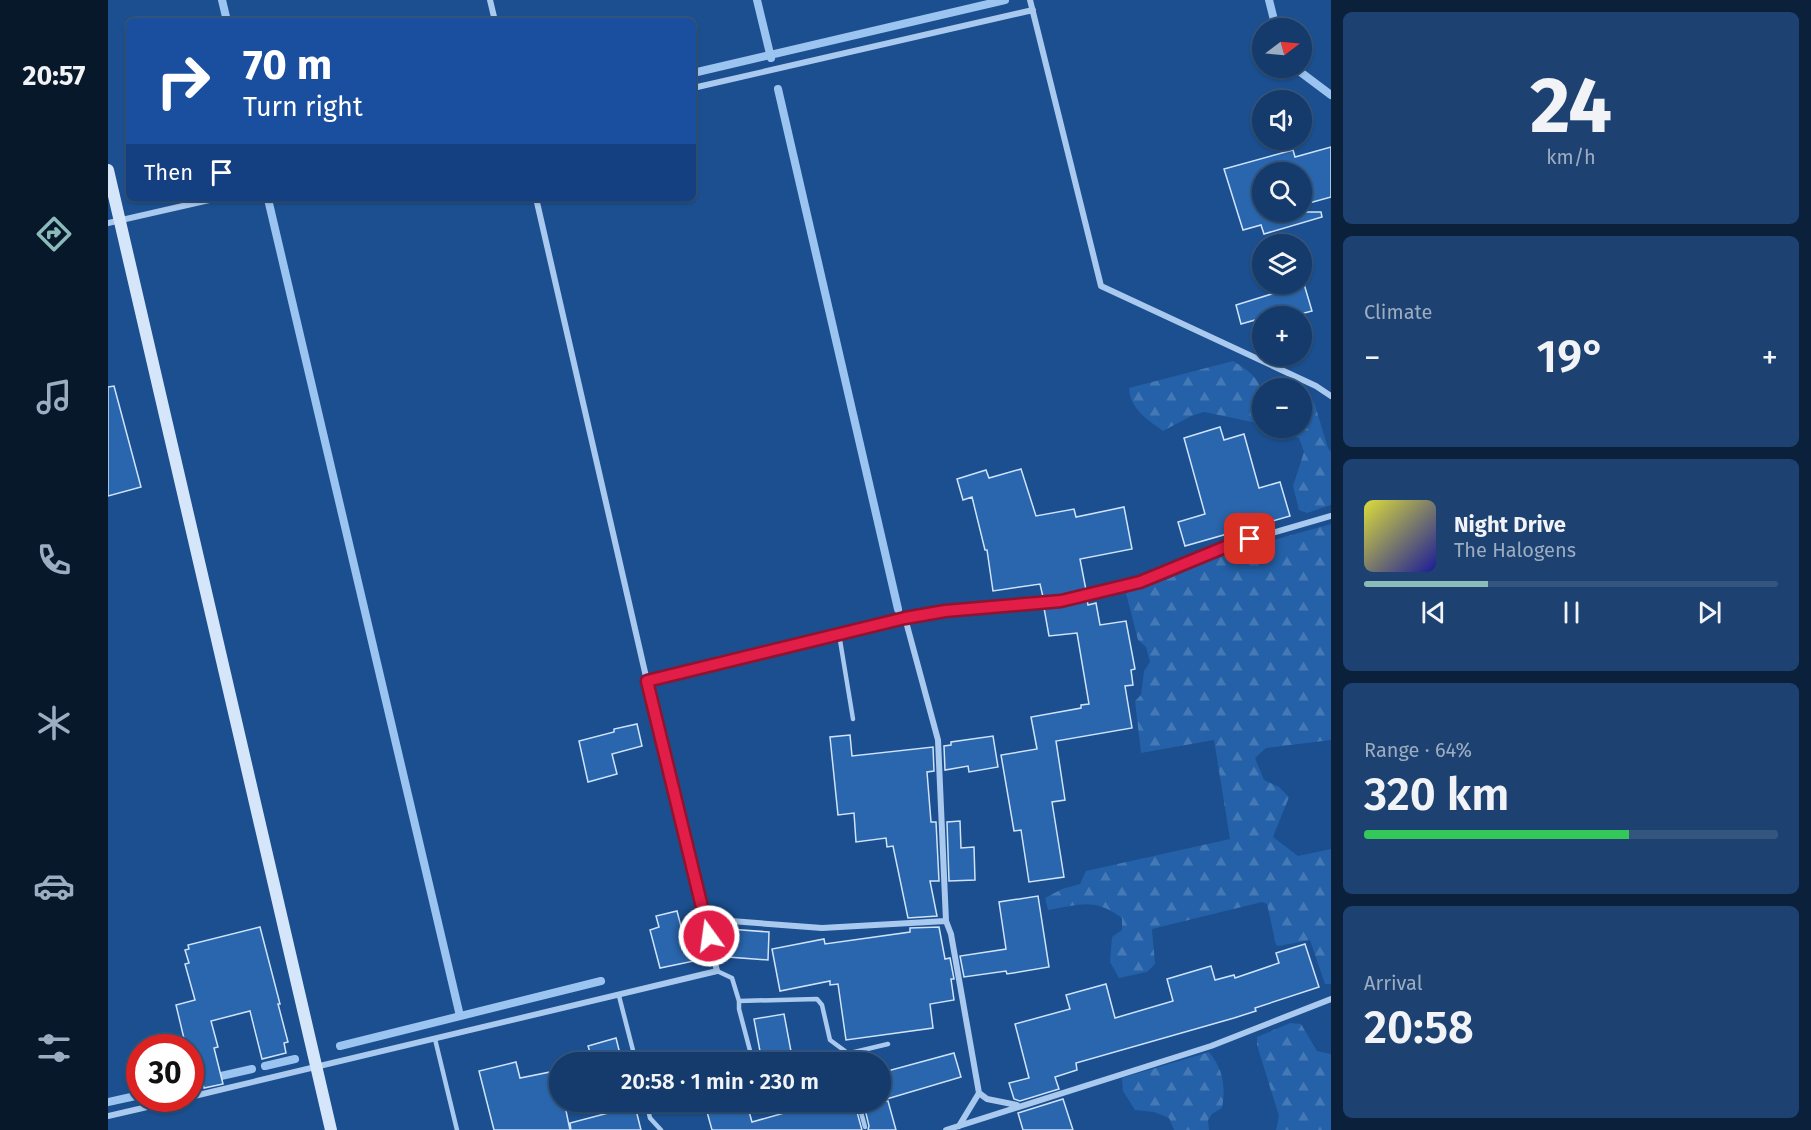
<!DOCTYPE html>
<html lang="en">
<head>
<meta charset="utf-8">
<style>
	:root { --surface:#143b6b; --page:#1d4271; --text:#f1f3f6; --muted:#9dadc1; --line:#33557e; --accent:#8bbbb9 }
	body { margin:0; font-family:"Fira Sans",sans-serif; background:var(--page); color:var(--text); height:100vh; display:flex; flex-direction:column; font-size:22px; white-space:nowrap }
	* { box-sizing:border-box; margin:0 }
	p { font-size:20px; color:var(--muted) }
	.icon { flex:none; width:33px; height:33px; fill:none; stroke:currentColor; stroke-width:2; stroke-linecap:round; stroke-linejoin:round }
	.map { position:relative; flex:1; overflow:hidden }
	.sheet { display:flex; flex-direction:column; gap:12px; padding:12px; background:#0b203b; width:480px }
	.sheet>* { flex:none }
	.hud { position:absolute; left:18px; top:18px; width:570px; height:183px; border-radius:9px; box-shadow:0 2px 4px #0004,0 0 0 2px var(--line); background:#1a4fa0; color:#fff; overflow:hidden }
	.needle { width:39px; rotate:74deg }
	.buttons { position:absolute; left:1144px; top:18px; display:grid; gap:12px }
	.buttons a { display:grid; place-items:center; width:60px; height:60px; border-radius:50%; background:var(--surface); box-shadow:0 2px 4px #0004,0 0 0 2px var(--line); font-size:30px }
	.speed { position:absolute; left:18px; top:1034px; display:flex; gap:12px; font-size:30px; font-weight:700; text-align:center }
	.speed>* { display:grid; place-content:center; width:78px; height:78px; border-radius:50%; background:var(--surface); box-shadow:0 2px 4px #0004,0 0 0 2px var(--line); line-height:1 }
	.speed .limit { border:9px solid #d22; background:#fff; color:#111 }
	.pin { position:absolute; display:grid; place-items:center; width:51px; height:51px; color:#fff; margin:-26px; border-radius:12px; box-shadow:0 3px 9px #0006 }
	.me { position:absolute; width:66px; margin:-33px; rotate:346deg; stroke-linejoin:round; filter:drop-shadow(0 0 4px #0008) }
	.turn { display:flex; align-items:center; gap:21px; height:126px; padding:0 18px; font-size:27px }
	.turn .icon { width:78px; height:78px; stroke-width:2.5 }
	.turn b { display:block; font-size:42px; line-height:51px }
	.then { display:flex; align-items:center; height:57px; padding:0 18px; background:#0003; gap:12px; font-size:22px }
	.big { font-size:45px; font-weight:600; line-height:1.1 }
	.sheet .widget { flex:1; display:flex; flex-direction:column; justify-content:center; gap:9px; min-width:0; padding:0 21px; border-radius:9px; background:var(--page) }
	.sheet .dial { align-items:center; gap:0 }
	.dial b { font-size:78px; line-height:1 }
	.song { display:flex; align-items:center; gap:18px }
	.cover { width:72px; height:72px; border-radius:9px; background:linear-gradient(135deg,hsl(60 70% 55%),hsl(240 70% 35%)) }
	.played { height:6px; border-radius:3px; background:linear-gradient(90deg,var(--accent) 30%,var(--line) 30%) }
	.keys { display:flex; justify-content:space-around; direction:ltr }
	.heat { display:flex; justify-content:space-between; align-items:center; font-size:33px; direction:ltr }
	.charge { height:9px; border-radius:4px; background:linear-gradient(90deg,#34c759 64%,var(--line) 0) }
	.trip { position:absolute; left:441px; top:1052px; width:342px; height:60px; border-radius:30px; background:var(--surface); box-shadow:0 2px 4px #0004,0 0 0 2px var(--line); font-weight:600; line-height:60px; text-align:center }
	main { display:flex; flex:1; min-height:0 }
	.menu { display:flex; flex-direction:column; width:108px; justify-content:space-around; align-items:center; background:#08182b; color:var(--muted) }
	.menu .icon { width:42px; height:42px }
	.menu .selected { color:var(--accent) }
	.menu b { font-size:27px; color:var(--text) }
	.map>svg:first-child { display:block }
	.forest { fill:url(#forest-firs) }
	.lines { fill:none; stroke-linecap:round; stroke-linejoin:round }
	.stream { stroke:#9cc4f0; stroke-width:8 }
	.building { fill:#2a66ad; stroke:#cfe3fa; stroke-width:1.5 }
	.lane { stroke:#a9c9ee; stroke-width:4.5 }
	.street { stroke:#a9c9ee; stroke-width:6 }
	.secondary { stroke:#d6e6fa; stroke-width:12 }
	.route-casing { stroke:#92132f; stroke-width:15 }
	.route { stroke:#e11d48; stroke-width:10 }
</style>
</head>
<body>
<main>
<nav class="menu">
<b>20:57</b>
<svg class="icon selected" aria-label="directions" viewBox="0 0 24 24"><path d="M12 3l9 9-9 9-9-9zM9 14v-3h6M13 9l2 2-2 2"/></svg>
<svg class="icon" aria-label="music" viewBox="0 0 24 24"><path d="M9 18V5l10-2v13"/><circle cx="6" cy="18" r="3"/><circle cx="16" cy="16" r="3"/></svg>
<svg class="icon" aria-label="phone" viewBox="0 0 24 24"><path d="M5 4h4l2 5-3 2q2 4 5 5l2-3 5 2v4C11 20 4 13 5 4z"/></svg>
<svg class="icon" aria-label="climate" viewBox="0 0 24 24"><path d="M12 3v18M4 7l16 10M4 17L20 7"/></svg>
<svg class="icon" aria-label="car" viewBox="0 0 24 24"><path d="M5 17H2v-5l4-1 3-4h7l3 4 3 1v5h-3M9 17h6M6 11h13"/><circle cx="7" cy="17" r="2"/><circle cx="17" cy="17" r="2"/></svg>
<svg class="icon" aria-label="filters" viewBox="0 0 24 24"><path d="M4 7h16M4 17h16"/><circle cx="9" cy="7" r="2"/><circle cx="15" cy="17" r="2"/></svg>
</nav>
<div class="map">
<svg width="1223" height="1130" viewBox="0 0 1223 1130">
	<defs>
		<pattern id="forest-firs" width="22" height="20" patternUnits="userSpaceOnUse" patternTransform="scale(1.5)"><rect width="22" height="20" fill="#2461a8"/><path d="M5 1l3.5 6h-7zM16 11l3.5 6h-7z" fill="#4579b5"/></pattern>
	</defs>
	<rect width="100%" height="100%" fill="#1b4f8f"/>
	<path class="forest" d="M1125 361C1159 381 1155 391 1155 427L1149 423 1096 412 1083 416 1055 431C1039 419 1022 409 1021 388Z
		M1194 391 1206 402 1220 448 1223 452V505L1199 513 1191 510 1185 486 1196 452 1191 438C1180 434 1166 433 1156 428H1194Z
		M1223 524V740L1158 748 1147 758 1156 780 1171 787 1181 797 1165 837 1190 856 1223 849V984H1217L1202 940 1171 946 1168 945 1159 904 1154 902 1044 929 1047 964 1039 972 1011 978 1002 962 1004 937 1014 930V918C986 897 971 905 940 910L937 898 954 889 972 884 978 871 1122 839 1106 740 1033 753 1027 701 1033 695 1036 671 1042 662 1038 647 1030 640 1018 593 1060 579 1122 552Z
		M1182 1023 1193 1024 1209 1051 1223 1054V1130H1168L1171 1116 1149 1045V1037Z
		M1101 1052C1115 1069 1118 1086 1114 1108L1104 1114 1100 1120 1101 1130H1066L1061 1118 1046 1112 1027 1110 1015 1091 1014 1078Z"/>
	<g class="lines">
		<path class="stream" d="M114 0 119 21
			M649 0 663 58
			M1161 0 1168 28
			M1187 68 1223 95
			M585 73 897 0
			M670 89 790 609
			M34 199 40 198
			M160 199 352 1016
			M232 1046 493 981
			M157 1066 187 1059
			M82 1083 144 1069
			M0 1102 32 1095"/>
	</g>
	<path class="building" d="M1223 147V197L1194 205V172H1155V212H1213L1214 217 1156 234 1153 225 1135 230 1116 169 1185 150 1187 157Z
		M1196 284 1204 311 1185 316H1168V314L1133 324 1128 305Z
		M6 386 33 487 0 496V387Z
		M1112 427 1116 440 1136 434 1151 488 1172 482 1182 516 1077 546 1070 522 1097 514 1076 438Z
		M913 469 928 516 966 509 968 517 1016 507 1024 549 972 559 978 590 952 596 935 597 932 584 885 591 879 550H877L864 497 855 500 849 479 878 470 881 478Z
		M979 600 980 605 988 603 992 625 1018 621 1027 669 1023 670 1025 685 1017 686 1024 728 948 741 957 800 944 802 956 877 921 882 913 830 906 831 893 755 929 749 923 717 973 708V705L981 704 969 633 941 636 936 608 954 606Z
		M529 724 534 746 504 754 509 774 480 782 471 741 506 732V729Z
		M742 735 744 756 825 747 826 771 819 772 823 822H828L831 881H822L829 916 800 918 785 846 779 847 778 838 748 842 746 813 730 815 722 737Z
		M885 736 890 767 861 772 860 766 837 770 836 746 843 745V742Z
		M852 821 853 848 866 847 867 880 841 881 839 822Z
		M930 896 941 967 899 974 898 971 856 977 852 956 898 949 891 902Z
		M569 911 575 934 580 933 586 961 552 968 542 930 551 927 548 916Z
		M152 927 172 1004H170L180 1042 176 1043 178 1053 154 1059 142 1011 103 1021 110 1047 106 1048 115 1084 96 1088 87 1052 82 1054V1047H78L68 1005 87 1000 77 964 81 963 77 950 81 949 80 945Z
		M831 927 837 959 842 958 846 979H843L846 1000 822 1004 825 1028 738 1040 730 984 722 985V981L672 991 664 949 716 939 717 944 802 932V928Z
		M621 929 661 932 660 960 620 957Z
		M1197 944 1211 987 1147 1008 1148 1011 1126 1018 968 1063 969 1070 947 1077 951 1089 912 1101 906 1099 901 1083 921 1078 907 1024 962 1009 958 995 998 984 1007 1018 1065 1001 1059 979 1103 966 1107 980 1126 975 1127 978 1171 963 1168 953Z
		M676 1014 685 1062H654L646 1019Z
		M508 1038 514 1062H485L480 1046Z
		M846 1053 853 1077 772 1101V1073Z
		M408 1062 412 1078 452 1070V1101H456L462 1130H386L371 1071Z
		M955 1099 965 1130H915L910 1113Z
		M596 1101H638L644 1122 701 1106 700 1101H746L754 1130H604Z
		M755 1101H780L788 1130H760L761 1126Z
		M527 1106 533 1130H463L462 1123Z"/>
	<g class="lines">
		<path class="lane" d="M731 634 745 719
			M609 971 624 978 631 1001 709 999 714 1005 722 1040 737 1051 740 1062
			M511 996 528 1062
			M631 1001V1009L645 1062
			M327 1039 349 1130
			M738 1054 780 1044
			M538 1101 542 1118 553 1130
			M750 1101 757 1127"/>
		<path class="street" d="M382 0 387 21
			M922 0 993 286 1208 386 1223 396
			M585 88 925 10
			M0 223 110 198
			M797 618 830 740 838 921 843 934 871 1093 851 1126
			M539 681 797 618 837 611 953 601 1032 582 1122 545 1223 516
			M596 919 714 928 838 921
			M871 1093 879 1099 909 1105
			M82 1097 609 971 539 681 428 198
			M0 1116 78 1098
			M838 1130 1103 1046 1223 999"/>
		<path class="secondary" d="M0 170 223 1130"/>
	</g>
	<g class="lines">
		<defs>
			<path id="route" d="M601 936 539 681 797 618 837 611 953 601 1032 582 1122 545 1142 539"/>
		</defs>
		<use href="#route" class="route-casing"/>
		<use href="#route" class="route"/>
	</g>
</svg>
<div class="buttons">
<a><svg class="needle" viewBox="-14 -14 28 28"><path d="M0-13l5 13h-10z" fill="#e53935"/><path d="M0 13l5-13h-10z" fill="#9dadc1"/></svg></a>
<a><svg class="icon" aria-label="sound" viewBox="0 0 24 24"><path d="M4 9h4l5-4v14l-5-4H4zM17 9q2 3 0 6"/></svg></a>
<a><svg class="icon" aria-label="search" viewBox="0 0 24 24"><circle cx="10" cy="10" r="6"/><path d="M15 15l6 6"/></svg></a>
<a><svg class="icon" aria-label="layers" viewBox="0 0 24 24"><path d="M12 4l9 5-9 5-9-5zM3 14l9 5 9-5"/></svg></a>
<a>+</a>
<a>−</a>
</div>
<div class="speed"><div class="limit">30</div></div>
<div class="pin" style="left:1142px;top:539px;background:#d93025"><svg class="icon" aria-label="arrive" viewBox="0 0 24 24"><path d="M6 21V4h12l-3 4 3 4H6"/></svg></div>
<svg class="me" style="left:601px;top:936px" viewBox="-20 -20 40 40"><circle r="17" fill="#e11d48" stroke="#fff" stroke-width="3"/><path d="M0-11L8 9 0 5-8 9z" fill="#fff"/></svg>
<div class="trip">20:58 · 1 min · 230 m</div>
<div class="hud">
<div class="turn"><svg class="icon" aria-label="right" viewBox="0 0 24 24"><path d="M7 20v-9h11M14 6l5 5-5 5"/></svg><div><b>70 m</b>Turn right</div></div>
<div class="then">Then<svg class="icon" aria-label="arrive" viewBox="0 0 24 24"><path d="M6 21V4h12l-3 4 3 4H6"/></svg></div>
</div>
</div>
<section class="sheet">
<div class="widget dial"><b>24</b><p>km/h</p></div>
<div class="widget"><p>Climate</p>
<div class="heat"><a>−</a><b class="big">19°</b><a>+</a></div>
</div>
<div class="widget">
<div class="song"><i class="cover"></i><div><b>Night Drive</b><p>The Halogens</p></div></div>
<div class="played"></div>
<div class="keys"><svg class="icon" aria-label="previous" viewBox="0 0 24 24"><path d="M18 5L8 12l10 7zM5 5v14"/></svg><svg class="icon" aria-label="pause" viewBox="0 0 24 24"><path d="M8 5v14M16 5v14"/></svg><svg class="icon" aria-label="next" viewBox="0 0 24 24"><path d="M6 5l10 7-10 7zM19 5v14"/></svg></div>
</div>
<div class="widget"><p>Range · 64%</p><b class="big">320 km</b><div class="charge"></div></div>
<div class="widget"><p>Arrival</p><b class="big">20:58</b></div>
</section>
</main>
</body>
</html>
